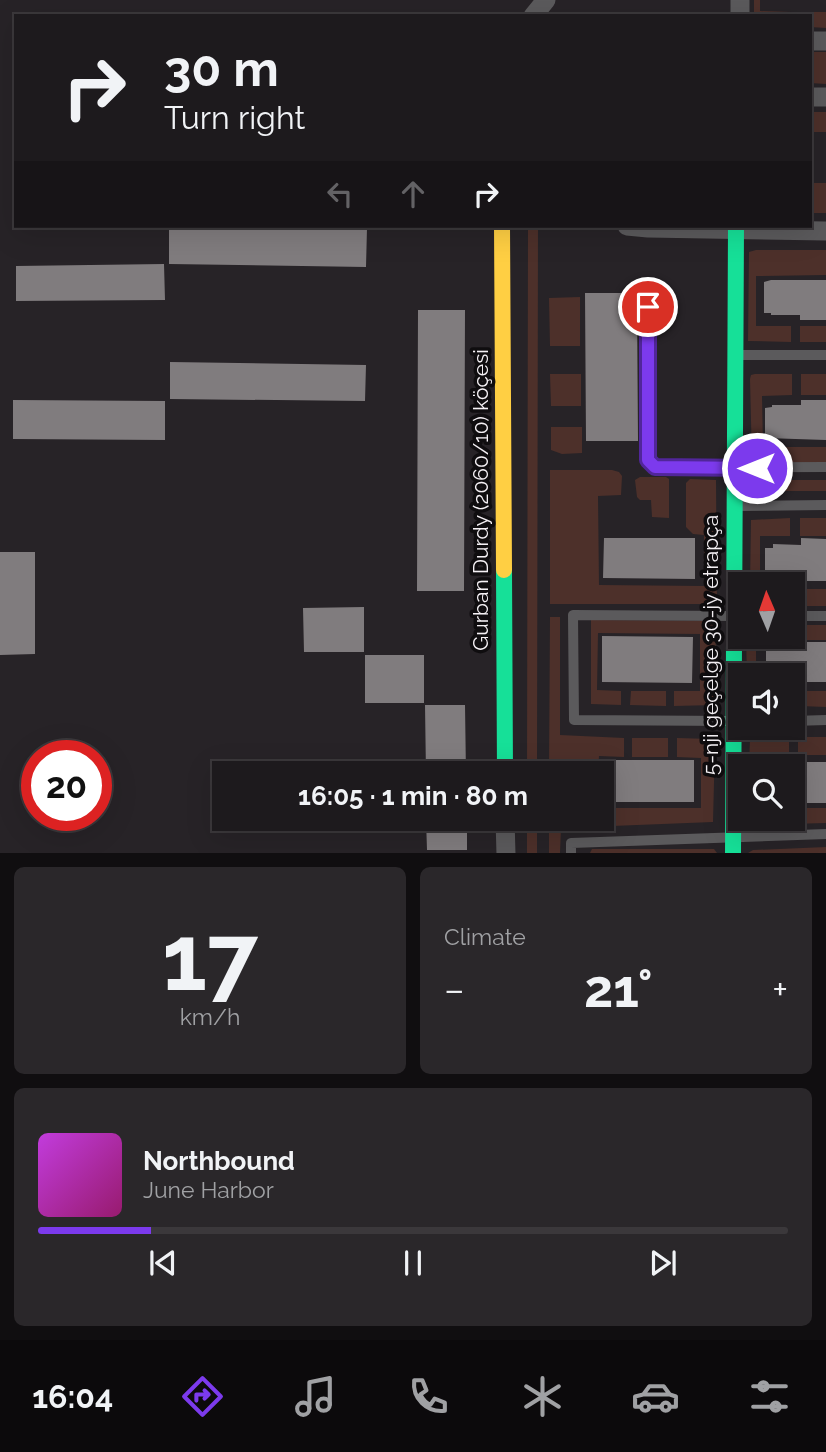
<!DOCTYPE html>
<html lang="en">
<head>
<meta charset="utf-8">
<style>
	:root { --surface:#1d1a1d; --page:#2a272a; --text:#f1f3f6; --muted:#a0a1a4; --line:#3b383b; --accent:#7c3aed }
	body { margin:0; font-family:Raleway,sans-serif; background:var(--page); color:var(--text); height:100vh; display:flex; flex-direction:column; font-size:26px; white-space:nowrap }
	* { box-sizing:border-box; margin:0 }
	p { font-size:23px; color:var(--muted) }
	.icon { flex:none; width:38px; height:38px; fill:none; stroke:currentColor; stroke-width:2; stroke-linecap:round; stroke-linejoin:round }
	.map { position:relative; height:853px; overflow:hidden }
	.details { display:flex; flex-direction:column; gap:14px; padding:14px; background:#100e10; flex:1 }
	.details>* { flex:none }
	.guide { position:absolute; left:14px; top:14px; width:798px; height:214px; border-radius:0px; box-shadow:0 7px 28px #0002,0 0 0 2px var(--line); background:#1d1a1d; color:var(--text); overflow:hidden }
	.needle { width:46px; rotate:358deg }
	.fabs { position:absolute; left:728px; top:572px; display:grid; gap:14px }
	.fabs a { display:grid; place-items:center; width:77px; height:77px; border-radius:0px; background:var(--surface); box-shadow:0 7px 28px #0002,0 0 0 2px var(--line); font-size:35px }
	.speed { position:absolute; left:21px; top:740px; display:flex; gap:14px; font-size:35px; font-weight:700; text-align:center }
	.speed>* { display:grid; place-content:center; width:91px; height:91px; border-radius:50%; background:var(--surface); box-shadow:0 7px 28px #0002,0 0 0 2px var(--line); line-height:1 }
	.speed .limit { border:10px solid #d22; background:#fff; color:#111 }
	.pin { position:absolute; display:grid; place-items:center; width:60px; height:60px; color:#fff; margin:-30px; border:4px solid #fff; border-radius:50%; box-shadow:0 2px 7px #0007 }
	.me { position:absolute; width:77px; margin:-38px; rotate:270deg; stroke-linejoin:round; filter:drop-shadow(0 0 5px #0008) }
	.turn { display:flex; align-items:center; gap:24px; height:147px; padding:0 35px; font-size:32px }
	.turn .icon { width:91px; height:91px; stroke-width:2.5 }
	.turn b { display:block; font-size:49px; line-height:60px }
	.lanes { display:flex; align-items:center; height:66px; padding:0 35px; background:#0003; justify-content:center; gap:35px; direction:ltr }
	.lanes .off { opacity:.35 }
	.big { font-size:52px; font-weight:700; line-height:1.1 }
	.details .card { flex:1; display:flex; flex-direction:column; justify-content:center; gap:10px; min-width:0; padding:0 24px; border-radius:10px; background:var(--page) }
	.details .dial { align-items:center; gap:0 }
	.dial b { font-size:91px; line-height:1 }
	.song { display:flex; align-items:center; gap:21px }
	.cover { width:84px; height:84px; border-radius:10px; background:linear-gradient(135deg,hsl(290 70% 55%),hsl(320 70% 35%)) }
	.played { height:7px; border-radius:4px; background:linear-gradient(90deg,var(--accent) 15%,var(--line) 15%) }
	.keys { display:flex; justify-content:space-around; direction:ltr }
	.heat { display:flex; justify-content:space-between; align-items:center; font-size:38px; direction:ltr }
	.details .tiles { flex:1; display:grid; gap:14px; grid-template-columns:1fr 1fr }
	.card:last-child { grid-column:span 2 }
	.trip { position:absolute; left:212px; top:761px; width:402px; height:70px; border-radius:0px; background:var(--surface); box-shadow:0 7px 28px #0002,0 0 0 2px var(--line); font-weight:700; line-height:70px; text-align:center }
	.tab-bar { display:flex; height:112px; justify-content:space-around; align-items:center; background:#0c0a0c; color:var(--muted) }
	.tab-bar .icon { width:49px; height:49px }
	.tab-bar .on { color:var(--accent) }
	.tab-bar b { font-size:32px; color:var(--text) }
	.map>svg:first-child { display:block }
	.green { fill:#4d302a }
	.building { fill:#807c7e }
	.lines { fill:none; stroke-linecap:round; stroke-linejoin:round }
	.lane { stroke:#5b5a5c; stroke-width:10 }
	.street { stroke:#5b5a5c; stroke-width:19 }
	.fast { stroke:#16e098; stroke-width:16 }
	.slow { stroke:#ffcf43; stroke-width:16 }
	.route-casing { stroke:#51269a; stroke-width:18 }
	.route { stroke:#7c3aed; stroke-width:12 }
	.labels { text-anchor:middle; stroke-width:7; stroke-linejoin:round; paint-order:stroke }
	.street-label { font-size:21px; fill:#f5f1f5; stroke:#0f0d0f }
</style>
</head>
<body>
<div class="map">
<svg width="826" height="854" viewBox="0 0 826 854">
	<rect width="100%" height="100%" fill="#272327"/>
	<path class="green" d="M754 0H760V11L791 12V16H754Z
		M799 12H826V28L810 27V16H799Z
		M810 52H826V84L810 83Z
		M810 112H826V132H810Z
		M810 183H826V213H810Z
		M528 226H538L537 774 527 773Z
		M756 250H826V275L756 276V326H791V342L748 341 749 252Z
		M580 297V346H550L549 298Z
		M800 326H826V342H800Z
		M550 374H581V406H551Z
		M755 374H792V395L762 396 763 447H826V463L752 462 750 379 751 375Z
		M801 374H826V395H801Z
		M551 427H582V453L562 454 551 450Z
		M550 470H612L619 472 622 476 621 495 598 496 599 585 704 586V535L693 534 686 527V483L690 479 716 480 717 604H550Z
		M640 477H666L669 479V518L652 517 651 500H640L637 497 635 480Z
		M754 480H826V491H754L751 486Z
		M790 518V536H760V584H750L751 520Z
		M800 518H826V536H800Z
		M793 589H826V606H793Z
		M550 617H560V735L624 738V757L599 756 598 773H549Z
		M591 620 716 621 715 705 674 706V691H700V634L598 633 597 690 621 691V705L591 704Z
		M793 625H826V640H756V675H747L746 637H793Z
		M631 691H666V706L630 705Z
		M800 691H826V707L800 706Z
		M789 737V755H759V766H749L750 739Z
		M798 737H826V755H798Z
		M632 738H668V757H632Z
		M677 738 711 739 715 743 713 822 561 828 560 853H549V819H602V808H701V758L677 757Z
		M793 808H826V823L754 825 749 821V819H793Z
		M527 819H537V853H527Z
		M826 847V853H748L753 850Z
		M592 849H714L717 853H590Z"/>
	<path class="building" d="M169 226 367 228 366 267 169 264Z
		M164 264 165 300 16 301V266Z
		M771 280H826V320H800V315H771V313H764V282Z
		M585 293H625V301H637L638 441H586Z
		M418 310H465L464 591H417Z
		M170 362 366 365 365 401 170 399Z
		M13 400 165 401V440L13 439Z
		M801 400H826V440L765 438V408L772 407V405H801Z
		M604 538H695V579L603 578Z
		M801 538 826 539V581H772L773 578 765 577V548H773V544L801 545Z
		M0 552H35V654L0 655Z
		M364 607V652H304L303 608Z
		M602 636 693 637 692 683 602 682Z
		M772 642H826V682H802L801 677 766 675V644H773Z
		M365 655H424V703H365Z
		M425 705H465L466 774H426Z
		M603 760H694V802H603Z
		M800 762H826V803H793V768H800Z
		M426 819H467V850H427Z"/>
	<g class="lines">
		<path class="lane" d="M648 285V460L655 468 826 467
			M739 355H826
			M738 506 826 505
			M793 616H826
			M731 721 574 720 573 615 733 616
			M793 721 826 720
			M571 854V843L826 834"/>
		<path class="street" d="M533 16 546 0
			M740 16V0
			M810 41H826
			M810 97H826
			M627 226 648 228 826 231
			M505 819 506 854"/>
		<path class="fast" d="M504 570 505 774
			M733 854 736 226"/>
		<path class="slow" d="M502 226 504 570"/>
	</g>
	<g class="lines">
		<defs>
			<path id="route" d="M648 307V460L655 467 757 468"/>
		</defs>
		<use href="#route" class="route-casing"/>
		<use href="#route" class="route"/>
	</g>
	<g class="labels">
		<g class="street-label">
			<text transform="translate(481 500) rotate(-90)" y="7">Gurban Durdy (2060/10) köçesi</text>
			<text transform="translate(711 645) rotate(-90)" y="7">5-nji geçelge 30-jy etrapça</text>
		</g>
	</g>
</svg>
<div class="fabs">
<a><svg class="needle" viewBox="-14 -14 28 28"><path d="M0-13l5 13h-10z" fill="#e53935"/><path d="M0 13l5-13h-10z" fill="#a0a1a4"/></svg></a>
<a><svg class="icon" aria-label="sound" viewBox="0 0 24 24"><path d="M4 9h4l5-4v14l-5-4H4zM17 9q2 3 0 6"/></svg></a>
<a><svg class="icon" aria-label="search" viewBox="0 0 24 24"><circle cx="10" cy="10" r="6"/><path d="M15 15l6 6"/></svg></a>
</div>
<div class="speed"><div class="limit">20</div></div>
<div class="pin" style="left:648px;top:307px;background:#d93025"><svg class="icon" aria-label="arrive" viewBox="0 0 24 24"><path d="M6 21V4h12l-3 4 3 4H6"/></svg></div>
<svg class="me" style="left:757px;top:468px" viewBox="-20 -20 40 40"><circle r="17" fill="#7c3aed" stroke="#fff" stroke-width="3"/><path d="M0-11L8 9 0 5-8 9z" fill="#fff"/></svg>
<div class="trip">16:05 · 1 min · 80 m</div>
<div class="guide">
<div class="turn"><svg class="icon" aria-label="right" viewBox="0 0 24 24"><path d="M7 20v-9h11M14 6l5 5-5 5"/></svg><div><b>30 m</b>Turn right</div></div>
<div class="lanes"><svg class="icon off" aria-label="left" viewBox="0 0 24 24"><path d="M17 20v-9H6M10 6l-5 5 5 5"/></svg><svg class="icon off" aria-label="ahead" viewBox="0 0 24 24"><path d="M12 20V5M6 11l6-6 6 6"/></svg><svg class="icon" aria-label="right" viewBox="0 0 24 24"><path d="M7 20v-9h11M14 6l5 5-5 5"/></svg></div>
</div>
</div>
<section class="details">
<div class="tiles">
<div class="card dial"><b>17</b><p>km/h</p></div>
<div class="card"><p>Climate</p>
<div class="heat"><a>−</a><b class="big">21°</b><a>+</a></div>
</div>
<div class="card">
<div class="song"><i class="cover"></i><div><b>Northbound</b><p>June Harbor</p></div></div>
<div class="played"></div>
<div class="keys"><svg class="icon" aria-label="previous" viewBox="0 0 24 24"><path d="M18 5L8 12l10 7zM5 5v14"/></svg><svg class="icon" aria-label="pause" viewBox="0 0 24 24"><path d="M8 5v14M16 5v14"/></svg><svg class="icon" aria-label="next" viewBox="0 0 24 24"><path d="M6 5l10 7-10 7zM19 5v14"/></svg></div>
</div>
</div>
</section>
<nav class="tab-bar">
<b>16:04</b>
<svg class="icon on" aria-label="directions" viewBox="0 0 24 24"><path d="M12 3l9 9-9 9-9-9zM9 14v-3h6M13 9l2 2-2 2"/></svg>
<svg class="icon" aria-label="music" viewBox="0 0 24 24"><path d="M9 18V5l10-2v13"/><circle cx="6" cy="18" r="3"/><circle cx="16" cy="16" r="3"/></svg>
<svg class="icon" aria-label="phone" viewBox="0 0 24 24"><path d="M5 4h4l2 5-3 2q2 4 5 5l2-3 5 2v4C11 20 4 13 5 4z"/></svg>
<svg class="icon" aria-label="climate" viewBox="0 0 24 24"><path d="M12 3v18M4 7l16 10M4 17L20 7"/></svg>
<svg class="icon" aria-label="car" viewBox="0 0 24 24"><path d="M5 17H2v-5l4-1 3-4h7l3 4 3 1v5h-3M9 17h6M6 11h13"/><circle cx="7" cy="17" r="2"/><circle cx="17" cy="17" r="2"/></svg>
<svg class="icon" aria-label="filters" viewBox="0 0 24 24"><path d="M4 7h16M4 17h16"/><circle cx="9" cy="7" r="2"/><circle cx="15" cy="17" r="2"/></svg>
</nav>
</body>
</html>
